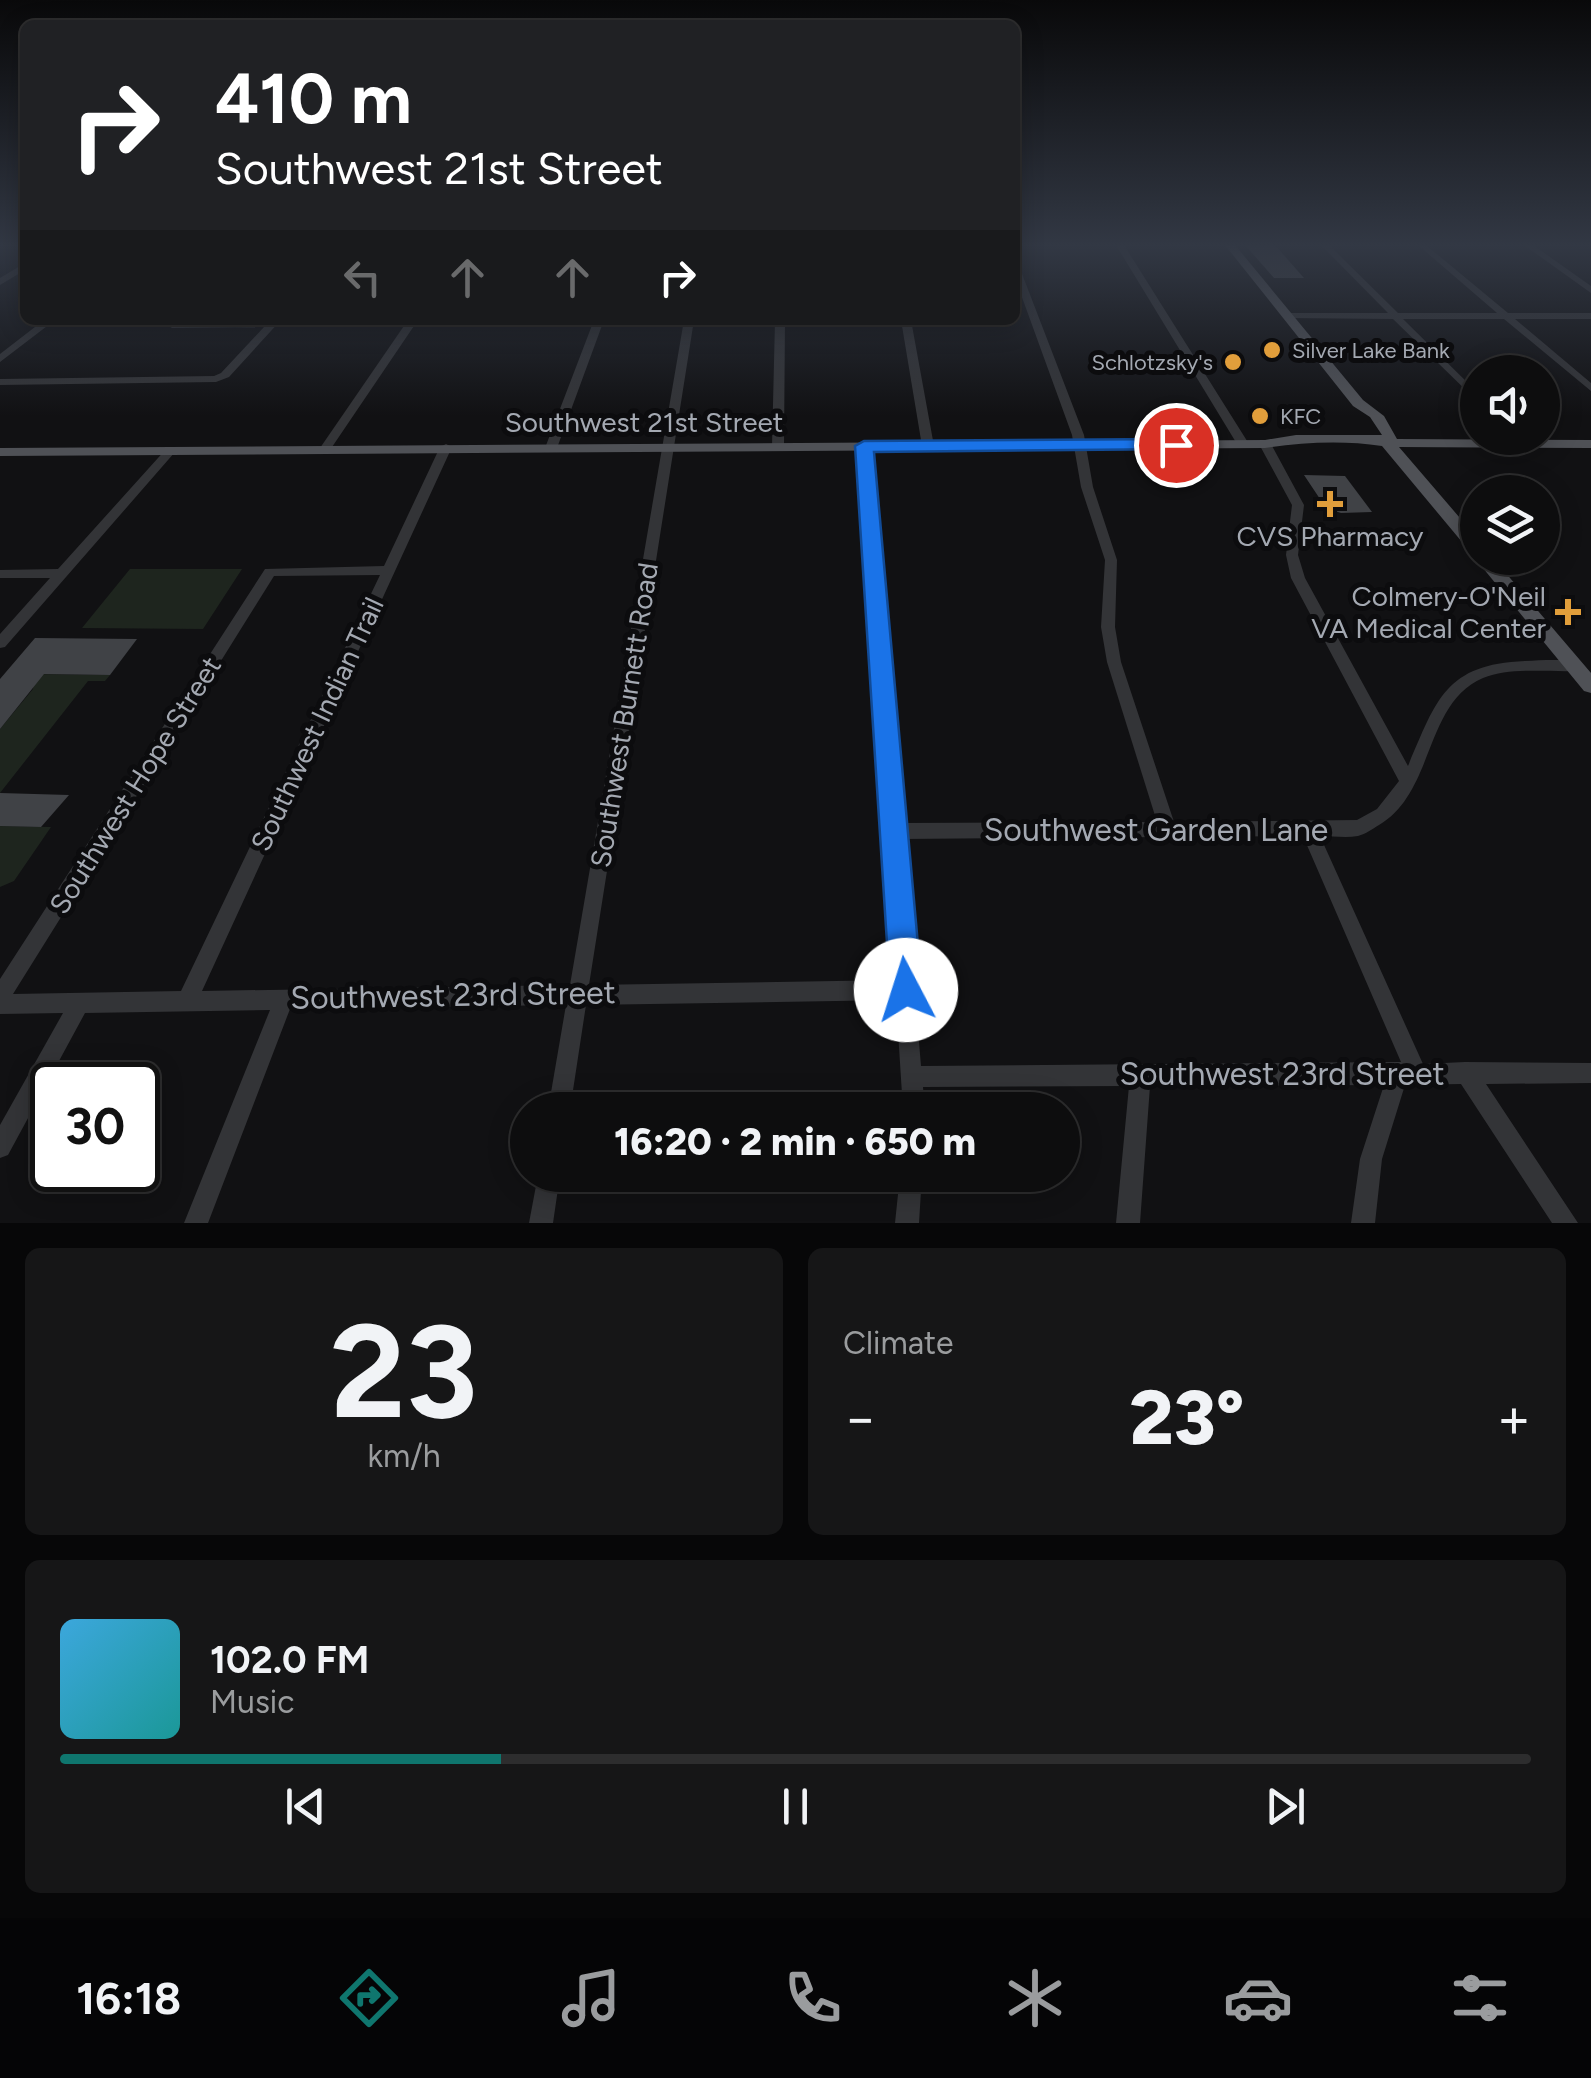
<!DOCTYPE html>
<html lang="en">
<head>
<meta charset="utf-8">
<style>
	:root { --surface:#0d0d0e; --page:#161617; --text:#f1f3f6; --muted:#9a9c9e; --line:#2d2d2e; --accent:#0f766e }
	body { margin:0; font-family:Figtree,sans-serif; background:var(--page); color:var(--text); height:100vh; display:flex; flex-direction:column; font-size:38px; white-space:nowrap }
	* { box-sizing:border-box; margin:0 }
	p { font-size:32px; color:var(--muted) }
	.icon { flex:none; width:55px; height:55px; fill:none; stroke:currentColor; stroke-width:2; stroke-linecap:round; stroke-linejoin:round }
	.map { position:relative; height:1223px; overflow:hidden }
	.details { display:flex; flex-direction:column; gap:25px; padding:25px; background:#070708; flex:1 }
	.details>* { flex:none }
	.guide { position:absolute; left:20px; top:20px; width:1000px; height:305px; border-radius:15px; box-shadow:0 5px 25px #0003,0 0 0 2px var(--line); background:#202124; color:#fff; overflow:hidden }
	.controls { position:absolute; left:1460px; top:355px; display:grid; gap:20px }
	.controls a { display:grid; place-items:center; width:100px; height:100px; border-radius:50%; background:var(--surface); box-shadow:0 5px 25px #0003,0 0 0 2px var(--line); font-size:50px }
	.speed { position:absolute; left:30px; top:1062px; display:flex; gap:20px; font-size:50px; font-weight:700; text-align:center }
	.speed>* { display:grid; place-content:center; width:130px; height:130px; border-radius:50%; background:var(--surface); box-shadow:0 5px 25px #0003,0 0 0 2px var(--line); line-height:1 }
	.speed .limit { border:5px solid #111; border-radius:15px; background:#fff; color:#111 }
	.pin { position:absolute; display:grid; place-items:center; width:85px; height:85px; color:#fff; margin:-42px; border:5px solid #fff; border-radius:50%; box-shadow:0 2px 10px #0007 }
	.me { position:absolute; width:110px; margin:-55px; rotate:355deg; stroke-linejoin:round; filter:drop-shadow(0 0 8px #0008) }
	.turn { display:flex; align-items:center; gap:35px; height:210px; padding:0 30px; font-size:45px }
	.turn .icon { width:130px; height:130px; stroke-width:2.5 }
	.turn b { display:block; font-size:70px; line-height:85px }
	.lanes { display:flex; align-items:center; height:95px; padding:0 30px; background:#0003; justify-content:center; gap:50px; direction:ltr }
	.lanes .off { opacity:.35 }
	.big { font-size:75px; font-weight:800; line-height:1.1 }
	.details .tile { flex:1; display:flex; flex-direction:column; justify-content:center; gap:15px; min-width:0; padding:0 35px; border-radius:15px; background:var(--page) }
	.details .dial { align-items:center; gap:0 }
	.dial b { font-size:130px; line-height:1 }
	.song { display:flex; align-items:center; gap:30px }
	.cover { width:120px; height:120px; border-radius:15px; background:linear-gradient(135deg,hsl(200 70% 55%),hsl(180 70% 35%)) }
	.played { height:10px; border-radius:5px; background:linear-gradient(90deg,var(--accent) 30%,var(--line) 30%) }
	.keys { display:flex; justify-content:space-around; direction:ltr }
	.heat { display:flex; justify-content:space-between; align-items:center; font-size:55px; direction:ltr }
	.details .tiles { flex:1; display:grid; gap:25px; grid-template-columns:1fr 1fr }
	.tile:last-child { grid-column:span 2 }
	.trip { position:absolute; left:510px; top:1092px; width:570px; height:100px; border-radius:50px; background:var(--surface); box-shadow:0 5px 25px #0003,0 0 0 2px var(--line); font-weight:800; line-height:100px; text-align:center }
	.tabs { display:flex; height:160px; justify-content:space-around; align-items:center; background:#050506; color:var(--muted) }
	.tabs .icon { width:70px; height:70px }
	.tabs .on { color:var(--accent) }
	.tabs b { font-size:45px; color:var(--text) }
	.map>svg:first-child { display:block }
	.green { fill:#1e251e }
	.building { fill:#404246 }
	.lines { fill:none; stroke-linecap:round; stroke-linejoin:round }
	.minor { fill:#333437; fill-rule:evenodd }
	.major { fill:#4f5156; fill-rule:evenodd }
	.route { fill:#1a73e8; stroke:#114b97; stroke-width:2.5 }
	.poi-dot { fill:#e19e3b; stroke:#0c0c0e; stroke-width:4 }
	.labels { text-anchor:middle; stroke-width:10; stroke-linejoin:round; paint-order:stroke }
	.far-poi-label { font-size:22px; fill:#a4a9b2; stroke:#0c0c0e; text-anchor:start }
	.street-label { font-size:28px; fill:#a4a9b2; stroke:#0c0c0e }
	.poi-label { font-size:28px; fill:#a4a9b2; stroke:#0c0c0e }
	.near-street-label { font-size:32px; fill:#a4a9b2; stroke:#0c0c0e }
</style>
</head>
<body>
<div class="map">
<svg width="1591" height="1223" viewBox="0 0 1591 1223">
	<rect width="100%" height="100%" fill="#111113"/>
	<path class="green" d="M130 569H242L203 629 82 628Z
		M34 674 110 675 105 681H88L0 793V729L33 689Z
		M0 826 51 827 14 881 0 887Z"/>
	<path class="building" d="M1245 245H1275L1304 278H1274Z
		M1304 475 1345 476 1372 512 1341 513 1326 508Z
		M35 638 137 639 110 675 44 674 0 729V679Z
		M0 793 69 795 41 827 0 826Z"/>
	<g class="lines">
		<path class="minor" d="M1116 245H1124L1249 444 1247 446 1243 447 1237 444Z
			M1321 245H1329L1398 313H1497L1418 245H1426L1508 313H1591V319H1515L1591 383V391L1504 319H1403L1478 393V402L1393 319 1286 318 1284 316 1289 313H1388Z
			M1524 245H1533L1591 286V293Z
			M25 263V270L0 285V278Z
			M1015 263 1019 266 1084 435 1093 487 1117 560 1115 627 1121 662 1174 822 1357 820 1377 809 1399 781 1291 578 1286 555 1292 505 1259 444 1261 442 1265 441 1271 444 1304 505 1298 555 1305 578 1408 766C1436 701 1445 664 1525 661 1543 660 1563 659 1580 662L1582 666 1580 670 1575 671C1546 672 1510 667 1483 678 1424 703 1435 792 1379 825 1372 829 1366 834 1358 836 1346 838 1332 836 1320 836L1423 1064 1465 1062 1591 1063V1083L1486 1084 1578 1223H1552L1461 1084 1405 1085 1382 1159 1375 1223H1351L1360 1159 1384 1085 1150 1086 1140 1223H1116L1129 1086 923 1087 925 1110H903L896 1000 586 1005 570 1110H548L566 1005 290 1009 208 1223H184L270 1010 85 1013 8 1155 0 1158V1125L63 1013 0 1014V979L265 569 384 566 440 447 446 444 452 447 202 991 570 985 684 320H694L589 985 895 980 858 446 860 444 864 443 870 446 901 823 1157 822 1107 662 1101 627 1105 560 1081 487 1072 435 1015 278ZM380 575 181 991 13 994 274 576ZM1303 836 1401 1062 921 1066 902 839 1164 837 1169 839 1174 837Z
			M44 320H55L0 362V354Z
			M159 320 174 322 281 320 229 377 216 382 0 385V379L214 376 221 373 264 327 172 328Z
			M408 320H418L330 450H322L320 448Z
			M594 320H604L557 448 555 450H547L545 448Z
			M775 320H785L784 446 778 449 772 446Z
			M901 320H911L934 446 928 449 922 446Z
			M171 447 177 450 175 452 5 647 0 648V634L50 578H0V570L58 569 167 448Z
			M538 1175H560L553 1223H529Z
			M900 1175H922L919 1223H895Z"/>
		<path class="major" d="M1225 245H1235L1363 400 1384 416 1397 439 1591 440V448L1399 447 1478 539V555L1472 554 1382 446C1344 440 1303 442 1265 448L0 456V448L1265 440 1296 435H1382L1370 417 1353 406Z
			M1478 555V558H1493L1591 673V693L1584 691 1478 562 1476 558Z"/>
	</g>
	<linearGradient id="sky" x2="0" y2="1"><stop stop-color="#09090a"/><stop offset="0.59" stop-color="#323844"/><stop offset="1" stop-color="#323844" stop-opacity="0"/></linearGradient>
	<rect width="1591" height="416" fill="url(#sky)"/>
	<path class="route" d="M1176 439 1182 441V449L874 452 922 990 918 1001 906 1006 895 1001 890 990 855 446 864 441Z"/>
	<g class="poi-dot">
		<circle cx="1272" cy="350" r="10"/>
		<circle cx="1233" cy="362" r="10"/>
		<circle cx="1260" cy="416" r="10"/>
		<path d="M1325 489h10v10h10v10h-10v10h-10v-10h-10v-10h10z"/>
		<path d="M1563 597h10v10h10v10h-10v10h-10v-10h-10v-10h10z"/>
	</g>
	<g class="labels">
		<g class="far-poi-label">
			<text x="1292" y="358">Silver Lake Bank</text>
			<text x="1213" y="370" text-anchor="end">Schlotzsky's</text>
			<text x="1280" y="424">KFC</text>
		</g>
		<g class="street-label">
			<text x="644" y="432">Southwest 21st Street</text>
			<text transform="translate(624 715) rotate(-81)" y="10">Southwest Burnett Road</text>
			<text transform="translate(317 724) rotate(-65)" y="10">Southwest Indian Trail</text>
			<text transform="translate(135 785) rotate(-58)" y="10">Southwest Hope Street</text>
		</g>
		<g class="poi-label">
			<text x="1330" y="546">CVS Pharmacy</text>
			<text x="1546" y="606" text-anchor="end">Colmery-O'Neil<tspan x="1546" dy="32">VA Medical Center</tspan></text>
		</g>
		<g class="near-street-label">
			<text x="1156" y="841">Southwest Garden Lane</text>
			<text transform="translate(453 995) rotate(-1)" y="11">Southwest 23rd Street</text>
			<text x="1282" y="1085">Southwest 23rd Street</text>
		</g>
	</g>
</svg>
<div class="controls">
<a><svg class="icon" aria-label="sound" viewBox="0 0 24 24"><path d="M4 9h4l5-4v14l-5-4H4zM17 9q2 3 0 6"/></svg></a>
<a><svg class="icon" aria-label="layers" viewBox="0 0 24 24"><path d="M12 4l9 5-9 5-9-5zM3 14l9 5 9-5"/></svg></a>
</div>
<div class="speed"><div class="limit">30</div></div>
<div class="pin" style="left:1176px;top:445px;background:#d93025"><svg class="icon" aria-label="arrive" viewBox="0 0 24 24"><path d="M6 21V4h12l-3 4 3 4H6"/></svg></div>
<svg class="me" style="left:906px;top:990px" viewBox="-20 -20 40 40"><circle r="19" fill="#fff"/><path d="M0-13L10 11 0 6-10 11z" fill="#1a73e8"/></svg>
<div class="trip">16:20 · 2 min · 650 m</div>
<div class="guide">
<div class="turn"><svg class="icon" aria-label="right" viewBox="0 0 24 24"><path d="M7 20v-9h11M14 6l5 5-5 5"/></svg><div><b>410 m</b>Southwest 21st Street</div></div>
<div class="lanes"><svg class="icon off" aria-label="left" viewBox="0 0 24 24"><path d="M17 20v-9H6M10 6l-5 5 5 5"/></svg><svg class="icon off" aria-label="ahead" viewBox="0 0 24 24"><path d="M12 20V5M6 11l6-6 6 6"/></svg><svg class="icon off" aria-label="ahead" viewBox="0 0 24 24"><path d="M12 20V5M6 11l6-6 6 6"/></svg><svg class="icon" aria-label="right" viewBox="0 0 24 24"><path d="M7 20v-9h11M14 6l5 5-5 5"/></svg></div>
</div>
</div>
<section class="details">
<div class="tiles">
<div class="tile dial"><b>23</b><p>km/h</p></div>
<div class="tile"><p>Climate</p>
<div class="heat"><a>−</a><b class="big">23°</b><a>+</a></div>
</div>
<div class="tile">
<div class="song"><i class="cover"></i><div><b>102.0 FM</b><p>Music</p></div></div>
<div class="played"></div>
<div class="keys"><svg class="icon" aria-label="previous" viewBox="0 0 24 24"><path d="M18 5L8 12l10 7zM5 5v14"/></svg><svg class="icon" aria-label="pause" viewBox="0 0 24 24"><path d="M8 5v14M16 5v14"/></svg><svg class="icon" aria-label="next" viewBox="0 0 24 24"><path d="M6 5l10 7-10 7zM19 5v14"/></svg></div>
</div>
</div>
</section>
<nav class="tabs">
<b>16:18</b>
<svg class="icon on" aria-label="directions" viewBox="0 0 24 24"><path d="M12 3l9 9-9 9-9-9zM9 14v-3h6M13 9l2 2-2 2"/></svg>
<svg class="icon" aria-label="music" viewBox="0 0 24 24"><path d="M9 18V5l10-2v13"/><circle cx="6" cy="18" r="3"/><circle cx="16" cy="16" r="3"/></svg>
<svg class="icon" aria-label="phone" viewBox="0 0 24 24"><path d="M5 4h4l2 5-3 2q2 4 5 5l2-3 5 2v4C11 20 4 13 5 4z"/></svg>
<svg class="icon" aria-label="climate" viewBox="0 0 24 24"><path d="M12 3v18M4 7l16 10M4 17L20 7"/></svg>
<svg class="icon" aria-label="car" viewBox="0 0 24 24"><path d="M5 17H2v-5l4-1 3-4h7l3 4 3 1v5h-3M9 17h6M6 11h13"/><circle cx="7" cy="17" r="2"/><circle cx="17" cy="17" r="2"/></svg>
<svg class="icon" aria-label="filters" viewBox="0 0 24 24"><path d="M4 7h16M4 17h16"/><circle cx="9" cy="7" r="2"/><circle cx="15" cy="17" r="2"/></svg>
</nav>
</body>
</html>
